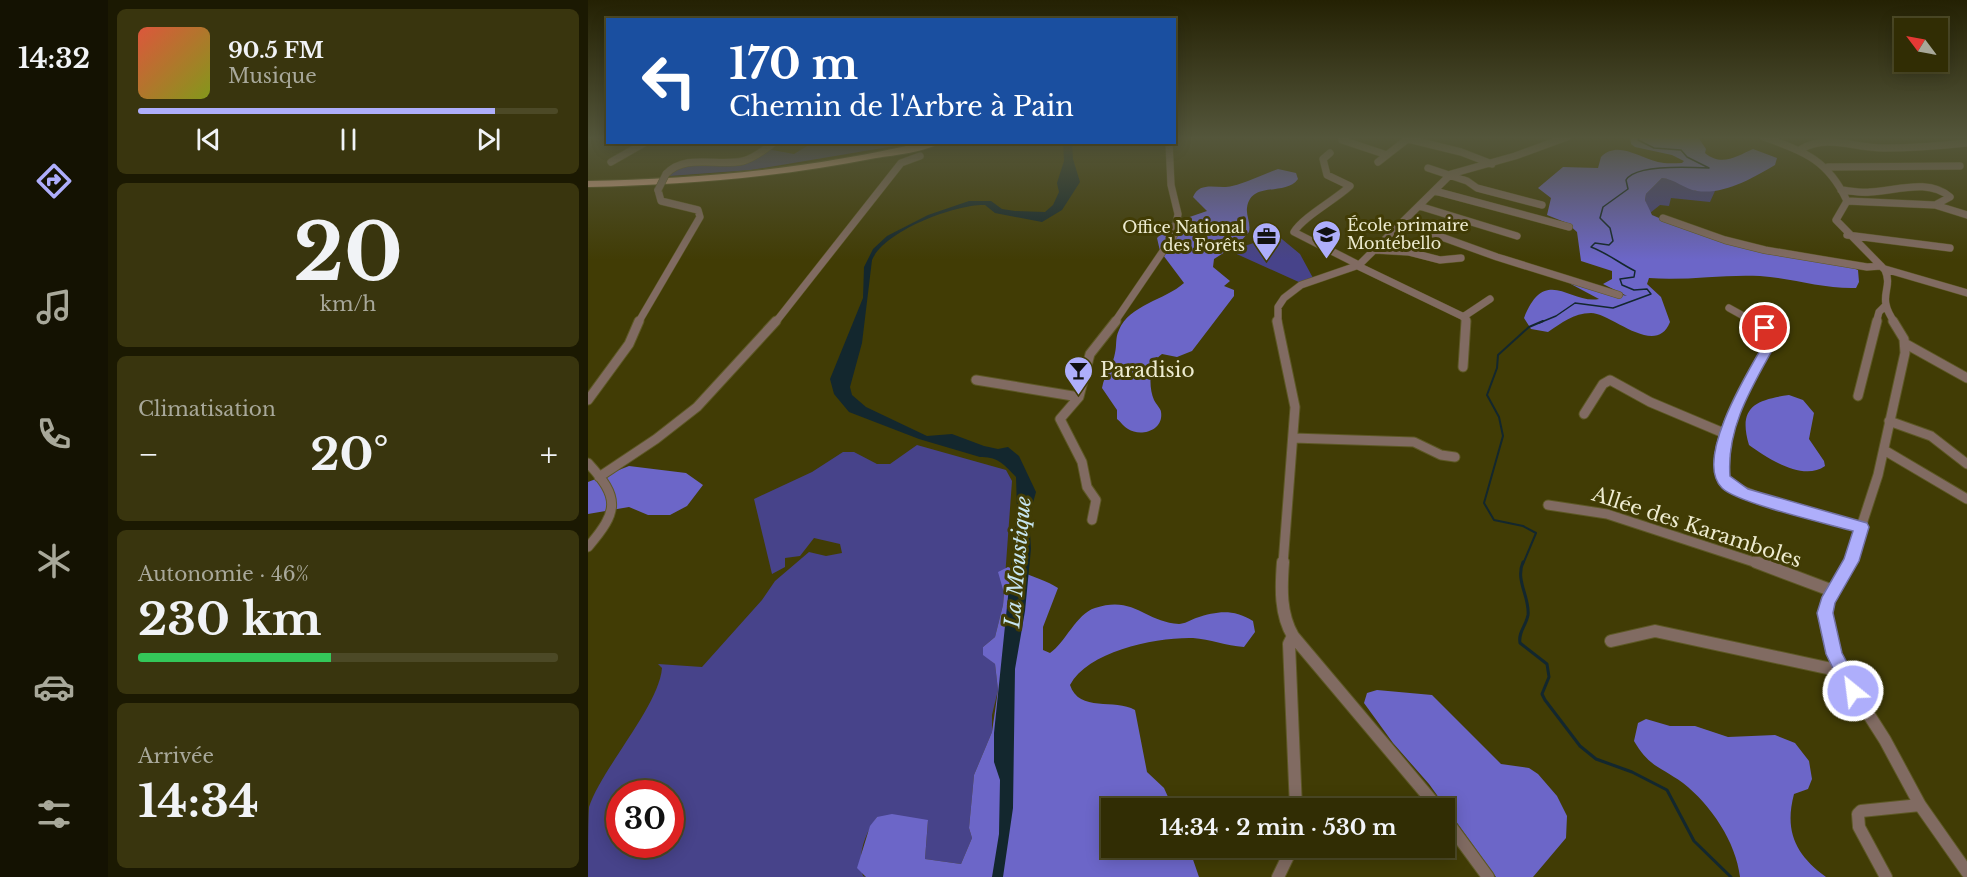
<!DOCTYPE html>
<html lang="fr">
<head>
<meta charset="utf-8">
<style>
	:root { --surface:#312d04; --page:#39350e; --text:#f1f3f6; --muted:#a8a89a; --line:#4c4926; --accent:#aeaefb }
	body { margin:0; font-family:"Libre Baskerville",serif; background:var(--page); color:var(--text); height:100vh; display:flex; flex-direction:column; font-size:22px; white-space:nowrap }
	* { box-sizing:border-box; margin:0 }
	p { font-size:20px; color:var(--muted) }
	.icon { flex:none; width:33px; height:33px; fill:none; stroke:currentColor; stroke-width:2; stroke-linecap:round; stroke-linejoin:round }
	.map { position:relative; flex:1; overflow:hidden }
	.sheet { display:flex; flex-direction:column; gap:9px; padding:9px; background:#1b1902; width:480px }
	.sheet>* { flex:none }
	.top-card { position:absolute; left:18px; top:18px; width:570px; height:126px; border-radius:0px; box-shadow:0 3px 15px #0003,0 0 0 2px var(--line); background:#1a4fa0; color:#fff; overflow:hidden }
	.needle { width:39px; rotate:302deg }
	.fabs { position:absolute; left:1306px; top:18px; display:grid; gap:12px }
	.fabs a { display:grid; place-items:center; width:54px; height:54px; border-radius:0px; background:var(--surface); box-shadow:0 3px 15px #0003,0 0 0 2px var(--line); font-size:30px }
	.speed { position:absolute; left:18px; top:780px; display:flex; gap:12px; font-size:30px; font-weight:700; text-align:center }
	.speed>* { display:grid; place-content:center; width:78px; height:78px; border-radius:50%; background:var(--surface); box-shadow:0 3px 15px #0003,0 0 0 2px var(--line); line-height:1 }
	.speed .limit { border:9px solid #d22; background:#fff; color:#111 }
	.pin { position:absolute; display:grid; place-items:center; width:51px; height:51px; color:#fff; margin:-26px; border:3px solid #fff; border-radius:50%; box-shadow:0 2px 6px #0007 }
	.me { position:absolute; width:66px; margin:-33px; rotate:331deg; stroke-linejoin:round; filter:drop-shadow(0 0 4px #0008) }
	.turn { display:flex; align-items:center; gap:21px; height:126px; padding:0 24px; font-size:27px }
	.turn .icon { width:78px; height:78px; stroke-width:2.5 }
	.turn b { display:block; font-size:42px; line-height:51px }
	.big { font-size:45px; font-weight:800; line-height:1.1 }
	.sheet .tile { flex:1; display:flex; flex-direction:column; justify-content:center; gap:9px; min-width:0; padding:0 21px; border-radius:9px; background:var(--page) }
	.sheet .dial { align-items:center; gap:0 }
	.dial b { font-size:78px; line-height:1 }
	.song { display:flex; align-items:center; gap:18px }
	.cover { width:72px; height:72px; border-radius:9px; background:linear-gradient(135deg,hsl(10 70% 55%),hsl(70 70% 35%)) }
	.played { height:6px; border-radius:3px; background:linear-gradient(90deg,var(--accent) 85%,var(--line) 85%) }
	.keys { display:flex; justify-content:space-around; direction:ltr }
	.heat { display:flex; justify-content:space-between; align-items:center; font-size:33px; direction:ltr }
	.charge { height:9px; border-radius:4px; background:linear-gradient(90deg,#34c759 46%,var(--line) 0) }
	.trip { position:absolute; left:513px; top:798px; width:354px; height:60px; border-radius:0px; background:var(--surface); box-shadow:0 3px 15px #0003,0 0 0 2px var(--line); font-weight:800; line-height:60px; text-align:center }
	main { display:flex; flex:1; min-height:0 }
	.tab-bar { display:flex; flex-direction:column; width:108px; justify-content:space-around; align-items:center; background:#141202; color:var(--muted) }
	.tab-bar .icon { width:42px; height:42px }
	.tab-bar .active { color:var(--accent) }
	.tab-bar b { font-size:27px; color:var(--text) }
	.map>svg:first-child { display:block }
	.green { fill:#47438a; fill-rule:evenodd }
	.forest { fill:#6c66c8 }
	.water { fill:#13272e }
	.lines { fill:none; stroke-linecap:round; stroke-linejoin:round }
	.stream-far2 { stroke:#13272e; stroke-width:1.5 }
	.stream-far1 { stroke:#13272e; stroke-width:2 }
	.stream { stroke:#13272e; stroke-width:3 }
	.minor-far2-casing { stroke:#5d5825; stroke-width:8 }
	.minor-far1-casing { stroke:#5d5825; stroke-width:11 }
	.minor-casing { stroke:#5d5825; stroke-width:14 }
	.highway-casing { stroke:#5d5825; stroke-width:2 }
	.minor-far2 { stroke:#816b62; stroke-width:7 }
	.minor-far1 { stroke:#816b62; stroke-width:9 }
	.minor { stroke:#816b62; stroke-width:12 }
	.highway { fill:#e0ab95; fill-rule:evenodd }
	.minor-bridge-casing { stroke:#5d5825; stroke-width:8; stroke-linecap:butt }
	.minor-bridge { stroke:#816b62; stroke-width:7 }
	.route { fill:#aeaefb; stroke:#7171a3; stroke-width:1.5 }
	.labels { text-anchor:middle; stroke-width:6; stroke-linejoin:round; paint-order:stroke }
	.far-poi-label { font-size:16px; fill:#edebd0; stroke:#413c05; text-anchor:start }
	.poi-label { font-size:20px; fill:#edebd0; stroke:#413c05; text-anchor:start }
	.street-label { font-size:20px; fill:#edebd0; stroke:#413c05 }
	.water-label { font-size:21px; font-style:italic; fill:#c7e5f1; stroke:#413c05 }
</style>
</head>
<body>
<main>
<nav class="tab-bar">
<b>14:32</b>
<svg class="icon active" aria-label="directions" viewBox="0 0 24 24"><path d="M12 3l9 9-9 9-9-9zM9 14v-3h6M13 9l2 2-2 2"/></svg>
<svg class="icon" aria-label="music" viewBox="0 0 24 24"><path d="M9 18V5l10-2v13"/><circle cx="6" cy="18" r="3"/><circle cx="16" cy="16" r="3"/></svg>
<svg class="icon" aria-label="phone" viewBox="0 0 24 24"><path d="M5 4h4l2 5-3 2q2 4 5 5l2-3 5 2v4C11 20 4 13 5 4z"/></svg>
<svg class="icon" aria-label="climate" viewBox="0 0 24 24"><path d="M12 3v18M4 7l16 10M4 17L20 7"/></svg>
<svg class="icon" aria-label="car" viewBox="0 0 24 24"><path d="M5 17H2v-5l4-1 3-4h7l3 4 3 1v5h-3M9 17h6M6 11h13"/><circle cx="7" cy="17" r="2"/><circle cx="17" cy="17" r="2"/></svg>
<svg class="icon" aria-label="filters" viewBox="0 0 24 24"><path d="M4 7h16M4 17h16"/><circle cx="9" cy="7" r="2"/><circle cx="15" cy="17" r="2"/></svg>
</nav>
<section class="sheet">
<div class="tile">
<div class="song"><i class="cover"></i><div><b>90.5 FM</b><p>Musique</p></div></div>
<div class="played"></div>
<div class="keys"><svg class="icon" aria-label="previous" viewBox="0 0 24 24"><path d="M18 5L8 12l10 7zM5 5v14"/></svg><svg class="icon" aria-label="pause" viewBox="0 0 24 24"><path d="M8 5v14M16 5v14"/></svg><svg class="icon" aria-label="next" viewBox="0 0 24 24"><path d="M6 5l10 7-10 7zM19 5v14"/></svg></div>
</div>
<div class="tile dial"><b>20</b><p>km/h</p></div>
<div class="tile"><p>Climatisation</p>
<div class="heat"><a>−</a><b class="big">20°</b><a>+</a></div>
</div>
<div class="tile"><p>Autonomie · 46%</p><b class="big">230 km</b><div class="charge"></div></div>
<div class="tile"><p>Arrivée</p><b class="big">14:34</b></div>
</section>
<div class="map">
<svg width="1379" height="877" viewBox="0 0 1379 877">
	<rect width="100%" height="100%" fill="#413c05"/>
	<path class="green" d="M224 143H324L163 170 81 176 91 164 138 165 179 149 206 154Z
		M1074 178 1083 179 1108 191H1127L1122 202 1083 198 1081 206 1072 205 1062 213 1057 200 1058 194Z
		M689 235 712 254 725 278 713 283 642 251Z
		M329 445 418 470 424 481 415 605 407 637 395 647V654L407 664 410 690 404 715V732L386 775 381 828 384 838 373 864 337 859 340 821 289 817C276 835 269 856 275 876L278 877H0C0 861 0 820 1 807 14 768 71 706 74 668L70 664 114 667 174 600 187 581 221 552 238 556 254 553 252 544 226 538 212 556 197 558V567L184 574 166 499 224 472 255 452H266L289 464H302ZM32 794H82V844H32Z"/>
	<path class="forest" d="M1042 137H1110L1118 149 1117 153C1134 167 1149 156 1165 149L1189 158 1187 165C1165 178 1136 195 1109 191 1096 189 1087 179 1074 178L1058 194 1057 200 1064 215C1123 242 1196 251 1259 265L1270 270 1271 282 1268 288C1235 289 1204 278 1172 276 1135 274 1098 281 1061 278L1059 284 1073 297 1082 322C1068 358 1023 313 1003 313 985 313 974 323 960 332L943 329 936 318C957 264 983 305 1011 299L981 283 1039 296 1015 284 1024 279V271L993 261 989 232 979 223 959 215 963 198 950 188 975 167 1010 168 1013 157C1030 140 1051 158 1070 162 1078 164 1086 163 1094 163L1096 161 1084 155 1047 147 1043 144Z
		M690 169 708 173 710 179C697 197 663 180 659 208 658 216 663 223 661 232L651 243 626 259 625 267 642 281 636 286 646 290V296L604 351 589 357 574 354C561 362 560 386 566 400 568 404 573 409 573 412 576 431 552 437 540 429 536 427 533 422 529 419V410L514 388C517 372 525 366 527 353 529 345 527 338 531 330 541 305 577 300 596 283L572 251 569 238 584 223 619 211 605 197C612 180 631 190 644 186 660 182 675 174 690 169Z
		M1201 395 1215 400 1226 413 1221 439 1236 461 1237 466C1215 482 1179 458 1161 445 1150 408 1166 400 1201 395Z
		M41 466 98 473 115 485 99 506 82 515H60L41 507 0 514V482Z
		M420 567C434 573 459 580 470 588L455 627V650L462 653C478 642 488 614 507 608 546 595 557 622 591 624 596 624 603 620 608 618 630 611 645 609 665 621L667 632 656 647C638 646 622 639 605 638 568 637 500 651 482 685 491 713 527 698 547 710L559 772 576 788 585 808H524V848H601L611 877H278L269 868 282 826 289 817 304 814 340 820 337 859 373 864 384 838 381 828 386 775 404 732 410 690 407 664 395 655V647L407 637 415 605 416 593 410 572Z
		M789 690 844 695 913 764 941 768 950 774 969 796 979 816 978 838 945 877H908L841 784 805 743 776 703 779 693Z
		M1058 719 1082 726H1107L1140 737 1187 735 1207 743 1221 761 1224 779 1220 789 1206 794C1196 832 1208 855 1238 877H1152C1148 842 1123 805 1095 783 1073 767 1061 767 1046 741L1050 723Z"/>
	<path class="water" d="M475 143H484L485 159 492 182 474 210 454 222 407 213 397 205C367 204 296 231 284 260L274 343 262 387 264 395 278 407 339 436 364 434 396 446 410 449 420 447 431 456 448 492 441 517 443 549 437 611 427 669 425 808 415 877H404L411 834 412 780 406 762V733L429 509 428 477C417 465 409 456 392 457L331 439 261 412 246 394 242 379 275 298 276 267 285 249 299 236 340 215 381 201H403L414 209 427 211 457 212 465 205 471 192 469 183 476 161Z"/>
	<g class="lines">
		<path class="stream-far2" d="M951 323 968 316 987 303 1025 308 1063 294 1059 289 1046 290 1034 285 1032 279 1046 277 1047 271C1031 263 1021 254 1003 247L1007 243 1021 245 1025 241 1022 228 1012 218 1015 207 1040 189 1038 180C1047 164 1103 167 1121 168L1099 157 1093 150 1066 148 1050 140 1052 137"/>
		<path class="stream-far1" d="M935 564 948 533 935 526 906 520 896 503 915 436 911 417 899 395 909 368 910 355 941 327 955 321"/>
		<path class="stream" d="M935 562C927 581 942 597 940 615 938 626 930 632 932 643L959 664 961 677 954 694 957 700 992 746 1008 759 1044 772 1079 790 1106 841 1143 877"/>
		<defs>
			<path id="minor-far2" d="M1176 137C1217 152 1240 160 1259 201L1248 220 1297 270C1306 290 1287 295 1307 323
				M820 139 873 152 904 164
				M754 140 799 155
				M1213 149C1241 134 1265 148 1295 148 1323 148 1351 146 1379 143
				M742 153 735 159 739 175 762 186C747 200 715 217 706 232L771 265
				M23 162 58 142
				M790 162 822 137
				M1240 167 1372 166
				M840 168 879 181 889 188 954 205
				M78 174C98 153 130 167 155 161 167 158 177 149 187 142
				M1253 190C1263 191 1273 193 1282 192 1308 191 1340 178 1362 197L1347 205 1259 201
				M847 191 981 227
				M1347 205 1379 215
				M831 206 929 236
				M1075 218 1137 240 1177 250 1279 267 1293 266
				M815 223 909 257 1031 295
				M1259 235 1362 248
				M787 250 821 252 852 260 873 258
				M770 266 878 318V323
				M1297 269 1379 293
				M1141 308 1168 323
				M875 317 902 299
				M50 323 112 217 110 210 73 201 70 190
				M187 323 313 163 332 156
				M526 323 586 235 590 214 583 185 581 142
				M690 323V307L696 298 713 285 771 265 863 174 927 156 979 137
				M1288 323 1291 312 1297 306"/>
			<path id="minor-far1" d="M689 321 707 407 695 564
				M1165 321 1186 336C1164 376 1119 438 1138 484L1180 501 1273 527
				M1318 344 1379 378
				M875 367 878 321
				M388 380 491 397
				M1270 396 1289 321
				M0 400 41 344 51 321
				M996 414 1015 384 1022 380 1062 402 1138 434
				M1301 421 1343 436 1379 464
				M705 438 826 442 853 455 867 457
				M1296 450 1379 499
				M0 463C32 498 31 511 0 547
				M11 477 68 439 109 407 188 321
				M960 505 1019 514 1172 564
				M504 520 508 500 499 487 494 462 472 419 491 397 502 354 528 321
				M1261 564 1290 475 1317 353 1316 339 1305 321"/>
			<path id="minor" d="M695 562C693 588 692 614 705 636L850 808
				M1168 562 1245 591
				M1262 562 1239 602 1237 613 1239 630 1253 671 1297 740 1332 805 1379 872
				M705 636 701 644 708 808
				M1023 641 1067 631 1253 671
				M856 817 900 877
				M690 877 704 848
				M1298 877 1271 827 1270 814 1273 811 1332 805"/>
			<path id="highway" d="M336 142H354C338 152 307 155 288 158 193 177 97 185 0 187V181C113 179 225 168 336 142Z"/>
		</defs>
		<use href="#minor-far2" class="minor-far2-casing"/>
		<use href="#minor-far1" class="minor-far1-casing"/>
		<use href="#minor" class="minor-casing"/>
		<use href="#highway" class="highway-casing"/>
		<use href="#minor-far2" class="minor-far2"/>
		<use href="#minor-far1" class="minor-far1"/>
		<use href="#minor" class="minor"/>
		<use href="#highway" class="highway"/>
		<defs>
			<path id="minor-bridge" d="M70 190 78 174"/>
		</defs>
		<use href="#minor-bridge" class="minor-bridge-casing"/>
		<use href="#minor-bridge" class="minor-bridge"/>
	</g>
	<linearGradient id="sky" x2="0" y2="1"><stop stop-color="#242103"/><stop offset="0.53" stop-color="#54563b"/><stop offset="1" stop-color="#54563b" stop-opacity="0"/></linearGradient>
	<rect width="1379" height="260" fill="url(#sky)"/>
	<path class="route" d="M1177 324 1192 336C1168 381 1138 424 1142 476L1160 489 1279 523 1281 527 1271 561 1247 603 1245 613 1254 653 1274 691 1271 697 1265 700 1259 697 1238 654 1229 613 1234 597 1256 559 1265 531C1240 524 1149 503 1134 488 1104 459 1164 365 1180 337L1171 328Z"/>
	<defs>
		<symbol id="school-pin" viewBox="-11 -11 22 30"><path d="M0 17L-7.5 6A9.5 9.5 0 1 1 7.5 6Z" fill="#aeaefb" stroke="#413c05"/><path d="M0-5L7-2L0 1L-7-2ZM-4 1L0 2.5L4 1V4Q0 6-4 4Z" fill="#111"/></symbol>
		<symbol id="office-pin" viewBox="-11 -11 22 30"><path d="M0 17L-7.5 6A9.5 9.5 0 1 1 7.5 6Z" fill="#aeaefb" stroke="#413c05"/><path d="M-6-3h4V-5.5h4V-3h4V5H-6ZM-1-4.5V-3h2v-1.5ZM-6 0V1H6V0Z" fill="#111"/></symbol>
		<symbol id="bar-pin" viewBox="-11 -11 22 30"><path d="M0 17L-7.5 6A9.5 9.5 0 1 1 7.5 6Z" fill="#aeaefb" stroke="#413c05"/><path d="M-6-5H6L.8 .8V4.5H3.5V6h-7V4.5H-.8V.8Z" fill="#111"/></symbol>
	</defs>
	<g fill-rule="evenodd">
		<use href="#school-pin" x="722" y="218" width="33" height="45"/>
		<use href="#office-pin" x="662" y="220" width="33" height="45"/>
		<use href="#bar-pin" x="474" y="354" width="33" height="45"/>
	</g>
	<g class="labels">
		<g class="far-poi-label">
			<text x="759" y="231">École primaire<tspan x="759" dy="18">Montébello</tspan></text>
			<text x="657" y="233" text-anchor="end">Office National<tspan x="657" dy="18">des Forêts</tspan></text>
		</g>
		<g class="poi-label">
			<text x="512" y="377">Paradisio</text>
		</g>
		<g class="street-label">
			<text transform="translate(1109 527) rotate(18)" y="7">Allée des Karamboles</text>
		</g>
		<g class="water-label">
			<text transform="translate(430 562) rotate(-85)" y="7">La Moustique</text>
		</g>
	</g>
</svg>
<div class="fabs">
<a><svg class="needle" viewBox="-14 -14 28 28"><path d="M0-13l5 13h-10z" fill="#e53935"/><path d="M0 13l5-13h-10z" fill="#a8a89a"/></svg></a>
</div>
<div class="speed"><div class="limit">30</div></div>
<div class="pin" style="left:1177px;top:328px;background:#d93025"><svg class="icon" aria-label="arrive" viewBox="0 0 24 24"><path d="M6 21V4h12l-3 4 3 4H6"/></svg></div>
<svg class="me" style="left:1265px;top:691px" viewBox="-20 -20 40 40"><circle r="17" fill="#aeaefb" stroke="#fff" stroke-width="3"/><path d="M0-11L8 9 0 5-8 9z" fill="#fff"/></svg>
<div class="trip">14:34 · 2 min · 530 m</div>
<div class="top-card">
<div class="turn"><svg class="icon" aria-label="left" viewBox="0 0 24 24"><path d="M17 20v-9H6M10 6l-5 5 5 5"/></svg><div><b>170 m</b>Chemin de l'Arbre à Pain</div></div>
</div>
</div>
</main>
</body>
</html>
